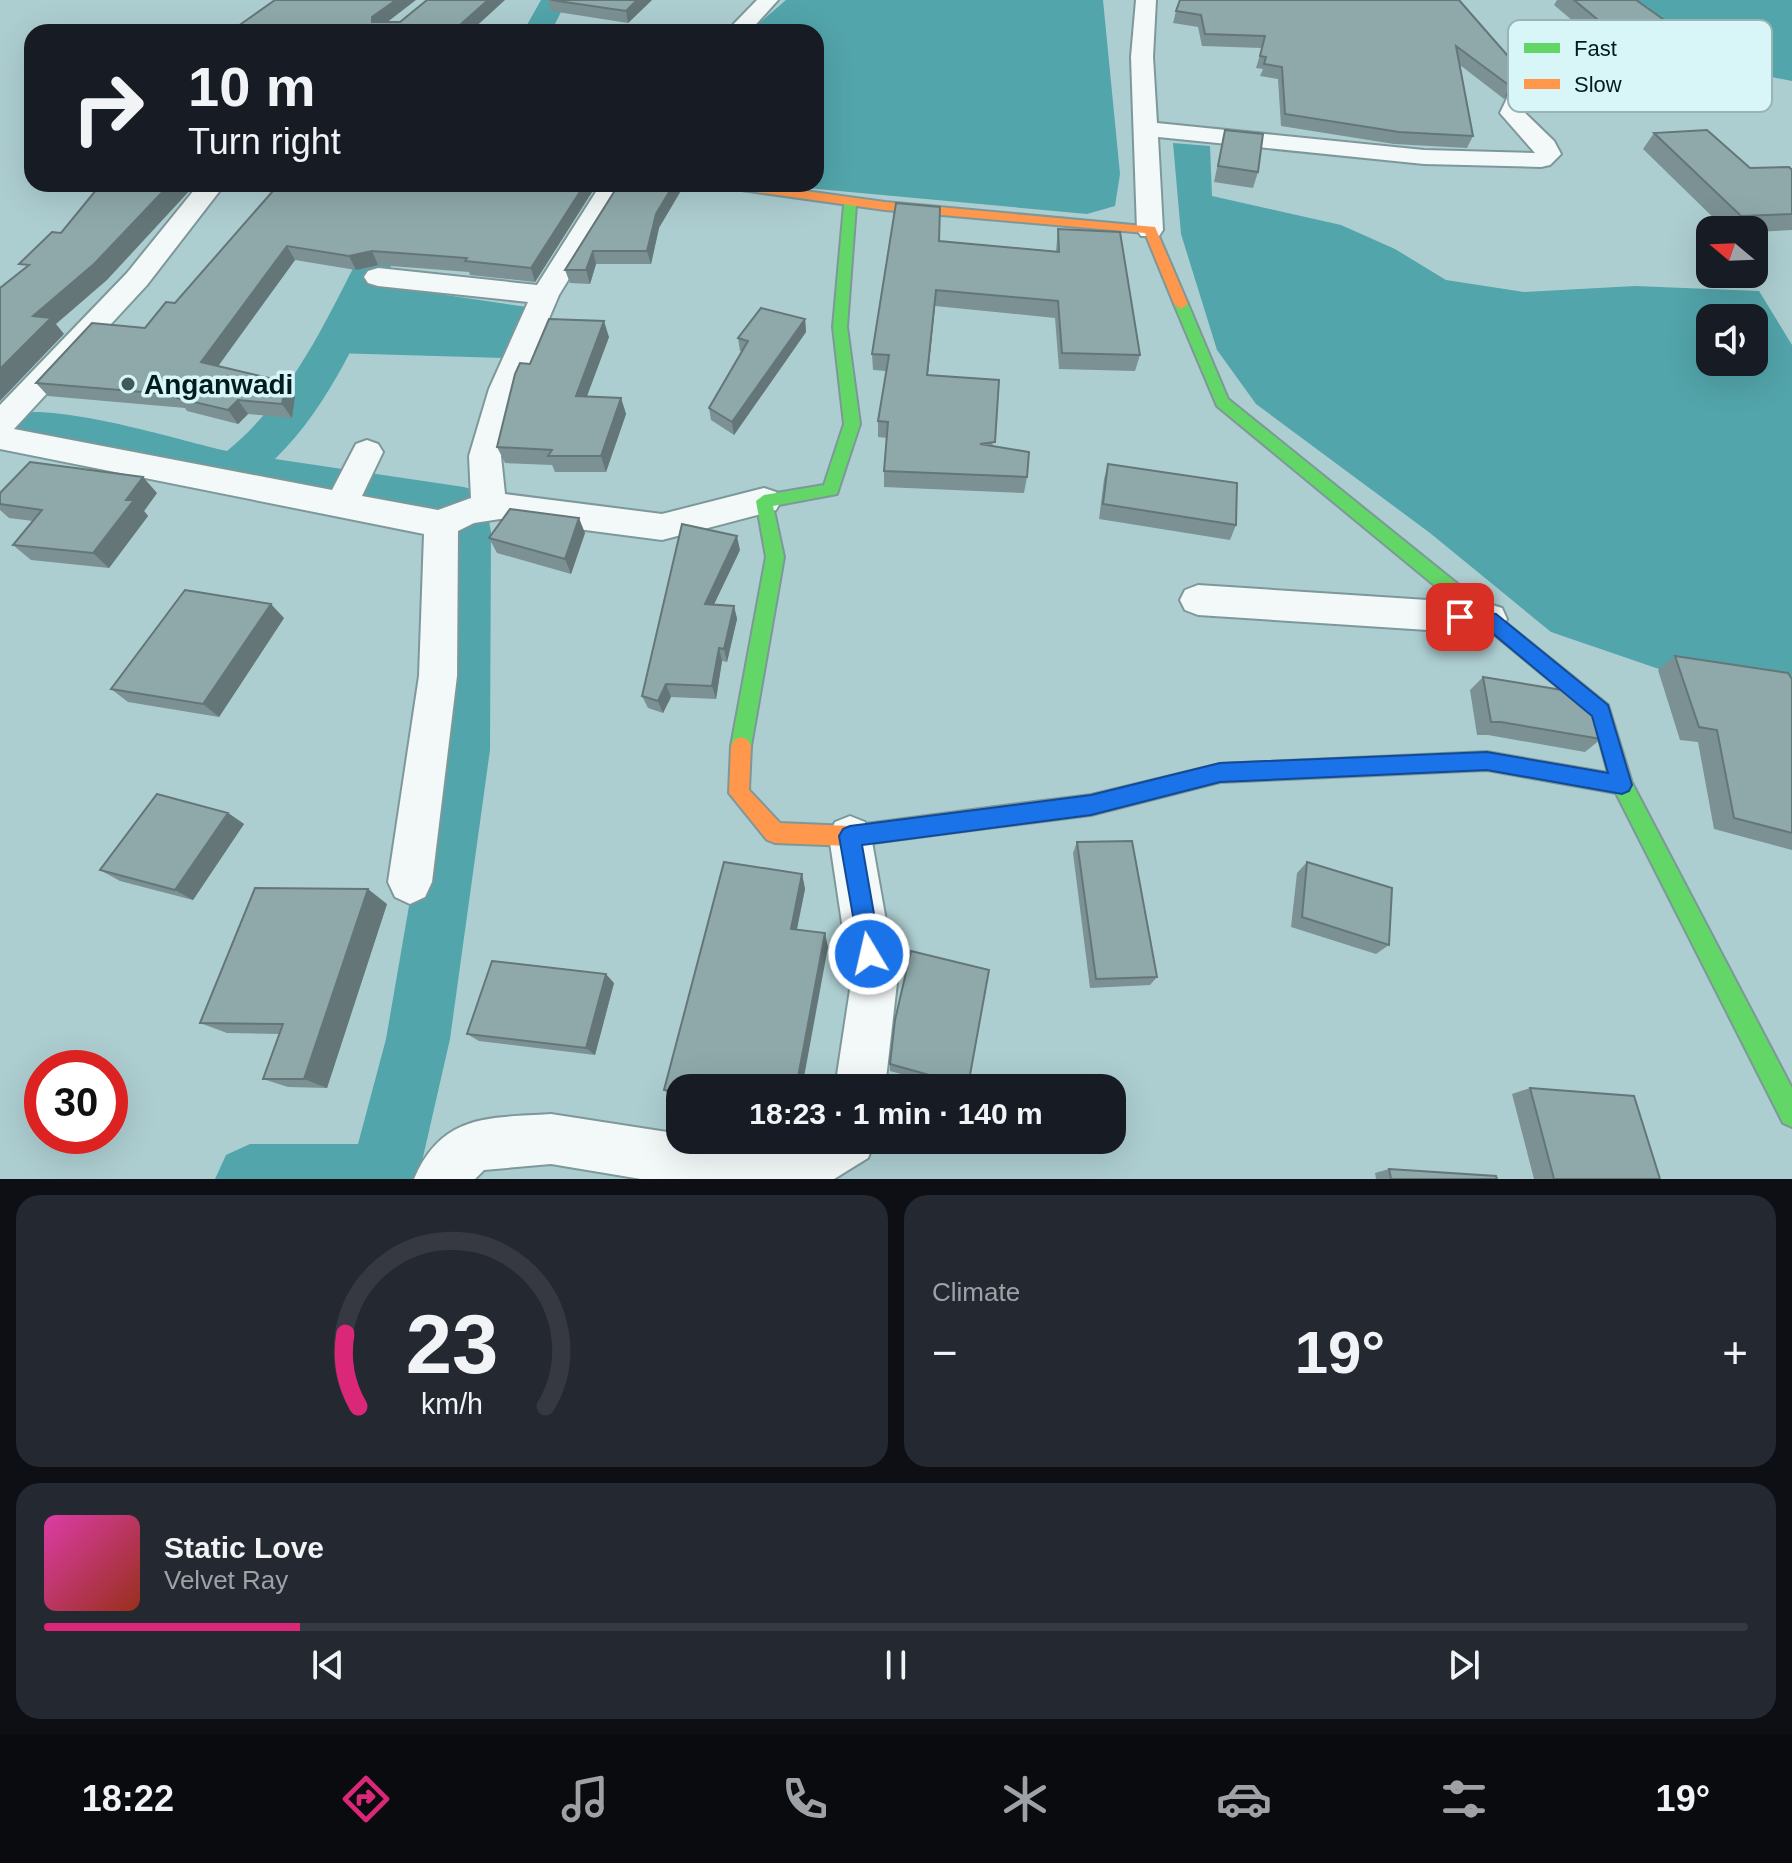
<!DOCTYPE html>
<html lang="en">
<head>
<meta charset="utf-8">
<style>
	:root { --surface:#171b24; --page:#242831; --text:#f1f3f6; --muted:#9ea1a6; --line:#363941; --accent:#db2777 }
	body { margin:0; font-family:Arial,sans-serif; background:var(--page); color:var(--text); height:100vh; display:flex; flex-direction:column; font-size:30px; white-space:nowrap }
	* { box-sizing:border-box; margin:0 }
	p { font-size:26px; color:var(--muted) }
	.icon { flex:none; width:44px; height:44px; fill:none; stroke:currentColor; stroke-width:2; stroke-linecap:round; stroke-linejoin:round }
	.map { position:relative; height:1179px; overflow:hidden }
	.panel { display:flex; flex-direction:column; gap:16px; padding:16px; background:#0d0f14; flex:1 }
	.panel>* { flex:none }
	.guide { position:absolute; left:24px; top:24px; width:800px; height:168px; border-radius:24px; box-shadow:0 8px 32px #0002; background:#171b24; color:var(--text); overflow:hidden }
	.needle { width:52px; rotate:289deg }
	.controls { position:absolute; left:1696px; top:216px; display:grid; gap:16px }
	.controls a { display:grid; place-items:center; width:72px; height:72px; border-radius:16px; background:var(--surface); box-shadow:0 8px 32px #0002; font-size:40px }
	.speed { position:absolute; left:24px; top:1050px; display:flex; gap:16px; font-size:40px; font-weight:700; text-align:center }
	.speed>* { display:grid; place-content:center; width:104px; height:104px; border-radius:50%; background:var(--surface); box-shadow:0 8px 32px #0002; line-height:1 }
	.speed .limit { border:12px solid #d22; background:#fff; color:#111 }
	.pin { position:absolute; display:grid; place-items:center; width:68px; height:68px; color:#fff; margin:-34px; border-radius:16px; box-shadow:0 4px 12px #0006 }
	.me { position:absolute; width:88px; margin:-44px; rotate:351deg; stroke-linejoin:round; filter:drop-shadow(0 0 6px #0008) }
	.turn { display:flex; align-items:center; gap:28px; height:168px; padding:0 32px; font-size:36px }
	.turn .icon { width:104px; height:104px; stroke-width:2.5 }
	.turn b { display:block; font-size:56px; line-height:68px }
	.big { font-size:60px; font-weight:800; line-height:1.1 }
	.panel .card { flex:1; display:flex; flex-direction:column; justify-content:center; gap:12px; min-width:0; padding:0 28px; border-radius:24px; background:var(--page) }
	.panel .dial { align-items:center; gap:0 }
	.dial svg { height:208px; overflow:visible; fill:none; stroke:var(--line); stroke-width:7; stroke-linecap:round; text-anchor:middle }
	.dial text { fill:var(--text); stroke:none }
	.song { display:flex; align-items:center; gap:24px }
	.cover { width:96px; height:96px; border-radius:12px; background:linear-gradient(135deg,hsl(320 70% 55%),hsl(10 70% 35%)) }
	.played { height:8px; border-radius:4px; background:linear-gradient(90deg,var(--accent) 15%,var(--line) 15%) }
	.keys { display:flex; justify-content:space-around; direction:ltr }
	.heat { display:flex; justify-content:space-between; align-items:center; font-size:44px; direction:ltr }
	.panel .tiles { flex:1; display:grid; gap:16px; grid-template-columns:1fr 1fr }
	.card:last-child { grid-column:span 2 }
	.trip { position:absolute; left:666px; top:1074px; width:460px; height:80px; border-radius:24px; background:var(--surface); box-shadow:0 8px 32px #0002; font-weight:800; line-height:80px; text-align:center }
	.tab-bar { display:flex; height:128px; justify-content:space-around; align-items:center; background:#090b0e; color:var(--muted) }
	.tab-bar .icon { width:56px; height:56px }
	.tab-bar .selected { color:var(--accent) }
	.tab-bar b { font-size:36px; color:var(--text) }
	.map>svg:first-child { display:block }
	.water { fill:#52a5ab; fill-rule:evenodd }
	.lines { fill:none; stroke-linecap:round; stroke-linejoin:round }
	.canal { fill:#52a5ab; fill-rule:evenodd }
	.street-casing { stroke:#7e989a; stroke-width:4 }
	.fast-casing { stroke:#7e989a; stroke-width:4 }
	.slow-casing { stroke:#7e989a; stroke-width:4 }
	.street { fill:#f3f8f8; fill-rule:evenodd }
	.fast { fill:#63d668; fill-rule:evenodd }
	.slow { fill:#ff974d; fill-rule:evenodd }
	.wall { fill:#7b9193 }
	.shaded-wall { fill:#647678 }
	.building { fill:#8fa9ab; stroke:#647678; stroke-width:2 }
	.route { fill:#1a73e8; stroke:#114b97; stroke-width:2 }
	.poi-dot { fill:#3e5a5c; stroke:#d8f6f8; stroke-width:3 }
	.labels { text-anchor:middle; stroke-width:7; stroke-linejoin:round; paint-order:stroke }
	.poi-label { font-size:28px; font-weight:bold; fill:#031b1d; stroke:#d8f6f8; text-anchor:start }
	.key { fill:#d8f6f8; stroke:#98b4b6; stroke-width:2 }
	.key-label { font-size:22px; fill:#031b1d }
</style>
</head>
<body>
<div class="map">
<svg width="1792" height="1179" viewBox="0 0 1792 1179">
	<rect width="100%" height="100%" fill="#adced1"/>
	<path class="water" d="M786 0H1103L1120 174 1115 206 1087 214 763 184H816V32H749Z
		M1574 0H1792V81L1710 65Z
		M1173 143 1210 146 1212 196 1341 225 1395 249 1446 280 1524 292 1635 286 1759 291 1792 345V676L1659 669 1551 632 1430 533 1256 404 1217 350 1181 234ZM1710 318H1754V362H1710Z
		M371 284 534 308 504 358 333 353Z"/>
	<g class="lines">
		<path class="canal" d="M541 0H567L551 32H523Z
			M399 184H433C380 273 351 385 275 459L464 487 480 492 486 504 491 532 490 750 450 1039 418 1179H215L226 1155 250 1144H358L386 1039 436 750 443 518 235 485 69 446 6 437 0 426 6 415C55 401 174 439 227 451 311 382 343 274 399 184Z"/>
		<defs>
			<path id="street" d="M757 0H778L749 32H726Z
				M1136 0H1156L1153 57 1157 123 1424 150 1535 153 1500 113 1510 92 1540 72 1583 57 1651 55 1674 45 1685 51 1655 68 1586 70 1556 82 1528 100 1524 112 1554 141 1561 154 1550 165 1541 167 1424 164 1158 137 1163 230 1159 236H1141L1137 230 1131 57Z
				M199 184H225L147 285 14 429 332 490 356 444 367 440 378 444 383 452 362 496 438 510 471 498 469 456 489 389 528 302 378 286 368 283 364 277 368 271 378 268 537 285 601 184H627L559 295 519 389 501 456 505 494 662 514 764 488 776 492 781 501 776 510 662 540 500 519 474 523 458 531 457 676 432 882 425 897 410 904 395 897 388 882 419 676 424 534 0 449V405L127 273Z
				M1198 585 1489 604 1502 608 1507 619 1502 630 1489 634 1198 615 1185 610 1180 600 1185 590Z
				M850 816 865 822 871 836 897 983 885 1088H835L851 983 829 836 835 822Z
				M551 1114 680 1134V1140H718L785 1150 802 1140H875L868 1158 834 1179H641L551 1164 484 1170 475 1179H414C442 1113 490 1118 551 1114Z"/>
			<path id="fast" d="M850 201 856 205 847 327 860 424 837 494 773 506 784 557 751 746 748 752 741 755 734 752 731 746 766 557 756 501 764 495 824 485 844 424 833 327 844 205Z
				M1181 299 1188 304 1228 399 1608 705 1632 783 1792 1088V1127L1783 1123 1616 793 1487 770 1220 782 1091 815 995 827 988 824 984 817 988 810 995 807 1091 795 1220 764 1487 752 1608 773 1593 716 1217 406 1174 304Z"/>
			<path id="slow" d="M721 184H754L885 202 1155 227 1188 304 1181 309 1174 304 1145 233 885 210 727 188Z
				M741 737 748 740 751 746 749 790 780 823 850 826 995 807 1002 810 1006 817 1002 824 995 827 850 846 775 843 767 840 729 793 731 746 734 740Z"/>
		</defs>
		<use href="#street" class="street-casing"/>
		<use href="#fast" class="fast-casing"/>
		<use href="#slow" class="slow-casing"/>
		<use href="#street" class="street"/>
		<use href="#fast" class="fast"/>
		<use href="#slow" class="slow"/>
	</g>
	<path class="wall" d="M548 0H652L628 23 551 11Z
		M1459 0 1516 84 1504 99 1460 65 1473 136 1467 148 1394 144 1281 126 1278 79 1260 76 1263 69 1256 68 1262 48 1202 46 1198 27 1173 23 1176 11Z
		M1557 0H1636L1677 29 1667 45 1652 51 1748 73 1742 83 1745 86 1731 106 1679 111 1633 72 1644 52 1611 53 1554 5Z
		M1225 130 1258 172 1253 188 1214 182Z
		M1654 133 1750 168 1792 170V230L1754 232V230H1726L1643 149Z
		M279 184 411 186 597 184 535 282 470 275 469 272 378 265 356 270 295 260 218 366 295 396 292 418 248 414 238 424 187 411 185 408 48 396 36 383 145 328 175 303Z
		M619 184 659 228 651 264H596L590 284 570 283 565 270Z
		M1058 229 1140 355 1135 371 1059 369 1055 318 935 306 928 375 994 446 1027 477 1024 493 884 487V471L887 438 878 437V421L886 371 873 370 872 354 939 241 1056 251Z
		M805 319 806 332 734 435 711 420 709 408 742 351H740L738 338Z
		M609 337 587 396 621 398 626 414 606 472H555L552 465 505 463 497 447 530 364Z
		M1108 464 1236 525 1230 540 1099 519 1104 479Z
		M0 493H157L144 511 148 516 109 568 31 560 13 545 33 521 9 518 0 510Z
		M585 533 571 574 497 553 489 538Z
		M740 550 714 604 734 606 737 619 727 662 722 661 716 699 671 697 663 713 648 708 642 696Z
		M284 618 219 717 128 702 111 689Z
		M1675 656 1792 679V850L1714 829 1698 742 1680 740 1658 670Z
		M1483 677 1601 739 1585 752 1488 735H1477L1470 690Z
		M228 813 244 824 193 900 120 881 100 870Z
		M1077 842 1157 977 1150 985 1090 988 1073 853Z
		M1307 862 1389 945 1376 954 1291 927 1297 873Z
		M802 874 805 889 797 930 828 947 680 1088V1099L673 1098 664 1090Z
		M387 904 327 1088 288 1087 263 1079 280 1034 227 1033 200 1023Z
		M989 970 967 1088H952L890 1071V1064Z
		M614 983 595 1055 479 1041 467 1034Z
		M1530 1088 1660 1179H1534L1512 1094Z
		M1389 1169 1497 1179H1376L1375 1173Z"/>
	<path class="shaded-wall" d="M396 0H416L377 30 372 22V17Z
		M488 0H505L470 32H452Z
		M637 0H652L628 23 626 11Z
		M1677 29 1667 45 1650 52 1660 37Z
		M1522 72 1516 84 1504 99 1510 86Z
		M170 184H191L193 187 107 280 56 324 64 334 0 401V369L33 316Z
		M585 184H597L535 282 531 268Z
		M674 184H685L659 228 651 264 647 251 656 214Z
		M287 246 295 260 211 376 201 362Z
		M372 251 378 265 356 270 349 256Z
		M593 251 596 264 590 284 586 270Z
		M936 290 935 306 926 391 927 375Z
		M805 319 806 332 734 435 732 422Z
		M604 321 609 337 581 412 576 396Z
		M286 382 295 396 292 418 282 404Z
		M621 398 626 414 606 472 601 456Z
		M238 400 248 414 238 424 228 410Z
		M143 477 157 493 144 511 148 516 109 568 93 553 126 500Z
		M579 518 585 533 571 574 565 559Z
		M737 536 740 550 708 617 705 604Z
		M271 604 284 618 219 717 203 704Z
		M734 606 737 619 727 662 724 649Z
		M719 648 722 661 716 699 712 686Z
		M666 684 671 697 663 713 658 701Z
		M228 813 244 824 193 900 175 890Z
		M802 874 805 889 794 942 791 929Z
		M368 889 387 904 327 1088 304 1079Z
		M825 933 828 947 802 1088H796Z
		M606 974 614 983 595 1055 586 1048Z"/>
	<path class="building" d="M275 0H396L372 17V22H400L427 0H488L452 32H239L231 31Z
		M551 0H637L626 11Z
		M1180 0H1459L1522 72 1510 86 1456 46 1473 136 1399 132 1285 114 1282 67 1264 64 1266 57 1260 56 1265 36 1205 34 1201 15 1176 11Z
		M1574 0H1636L1677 29 1660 37 1620 38Z
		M643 28 671 32H640Z
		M1225 130 1263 134 1258 172 1218 166Z
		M1707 130 1750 168 1789 167 1792 170V214L1741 216 1654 133Z
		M101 184H170L94 264 33 316 51 318 0 369V288L29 265 19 264 52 232 61 233Z
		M279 184H386L411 186 413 184H585L531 268 465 261 467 258 372 251 349 256 287 246 201 362 286 382 282 404 238 400 228 410 177 398 178 395 36 383 92 323 145 328 166 302 175 303Z
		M619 184H674L656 214 647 251H593L586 270H565Z
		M896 203 940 207 939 241 1059 252 1058 229 1120 232 1140 355 1062 353 1058 301 936 290 927 375 999 380 995 442 980 444 1029 452 1027 477 884 471 888 422 878 421 889 355 872 354Z
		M761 308 805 319 732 422 709 408 748 341 738 338Z
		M549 319 604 321 576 396 621 398 601 456H548L552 450 497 447 515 374 520 363 530 364Z
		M30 462 143 477 126 500H134L93 553 13 545 42 510 0 504V493Z
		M1108 464 1237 483 1236 525 1103 504Z
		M510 509 579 518 565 559 489 538Z
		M682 524 737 536 705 604 734 606 724 649 719 648 712 686 666 684 658 701 642 696Z
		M185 590 271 604 203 704 111 689Z
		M1675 656 1788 673 1792 679V833L1734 818 1717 730 1699 727Z
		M1483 677 1568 691 1593 712 1601 739 1501 722H1491Z
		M157 794 228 813 175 890 100 870Z
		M1132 841 1157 977 1096 979 1077 842Z
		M724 862 802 874 791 929 825 933 796 1088H680V1092L664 1090Z
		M1307 862 1392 888 1389 945 1302 917Z
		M255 888 368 889 304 1079H263L283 1024 200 1023Z
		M911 951 989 970 968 1086 890 1064 895 1020Z
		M492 961 606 974 586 1048 467 1034Z
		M1530 1088 1634 1096 1660 1179H1554Z
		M1389 1169 1496 1176 1497 1179H1391Z"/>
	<path class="route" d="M1460 610 1496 614 1608 705 1632 785 1629 791 1622 794 1487 770 1220 782 1091 815 862 845 881 954 877 962 869 965 861 962 839 836 843 829 850 826 1091 795 1220 763 1487 752 1608 773 1592 716 1485 627 1453 623V612Z"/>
	<circle class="poi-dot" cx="128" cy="384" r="8"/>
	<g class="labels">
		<g class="poi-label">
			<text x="144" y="394">Anganwadi</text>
		</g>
	</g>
	<rect x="1508" y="20" width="264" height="92" rx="12" class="key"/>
	<rect x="1524" y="43" width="36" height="10" fill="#63d668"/>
	<rect x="1524" y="79" width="36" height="10" fill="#ff974d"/>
	<g class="key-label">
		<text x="1574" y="56">Fast</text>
		<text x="1574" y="92">Slow</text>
	</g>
</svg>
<div class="controls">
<a><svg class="needle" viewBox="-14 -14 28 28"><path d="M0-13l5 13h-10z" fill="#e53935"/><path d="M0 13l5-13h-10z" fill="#9ea1a6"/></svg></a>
<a><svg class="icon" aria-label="sound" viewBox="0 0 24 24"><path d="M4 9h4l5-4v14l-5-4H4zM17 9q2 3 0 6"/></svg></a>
</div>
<div class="speed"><div class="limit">30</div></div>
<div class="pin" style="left:1460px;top:617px;background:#d93025"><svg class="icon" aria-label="arrive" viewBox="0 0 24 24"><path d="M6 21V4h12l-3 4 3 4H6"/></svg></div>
<svg class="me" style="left:869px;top:954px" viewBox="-20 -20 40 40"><circle r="17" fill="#1a73e8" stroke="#fff" stroke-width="3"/><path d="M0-11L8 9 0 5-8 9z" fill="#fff"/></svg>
<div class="trip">18:23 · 1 min · 140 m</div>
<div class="guide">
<div class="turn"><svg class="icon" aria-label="right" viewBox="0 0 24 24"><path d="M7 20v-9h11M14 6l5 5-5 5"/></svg><div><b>10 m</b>Turn right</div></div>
</div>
</div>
<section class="panel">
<div class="tiles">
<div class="card dial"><svg viewBox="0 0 100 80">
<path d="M14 69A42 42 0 1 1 86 69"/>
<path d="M14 69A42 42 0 0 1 9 41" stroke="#db2777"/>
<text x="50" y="56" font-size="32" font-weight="700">23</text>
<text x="50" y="72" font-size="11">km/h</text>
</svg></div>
<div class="card"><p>Climate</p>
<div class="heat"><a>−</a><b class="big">19°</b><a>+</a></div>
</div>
<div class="card">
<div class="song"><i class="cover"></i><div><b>Static Love</b><p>Velvet Ray</p></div></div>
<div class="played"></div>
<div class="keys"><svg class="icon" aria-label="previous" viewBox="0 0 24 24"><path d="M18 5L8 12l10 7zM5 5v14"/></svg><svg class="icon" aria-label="pause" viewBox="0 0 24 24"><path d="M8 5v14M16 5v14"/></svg><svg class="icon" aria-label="next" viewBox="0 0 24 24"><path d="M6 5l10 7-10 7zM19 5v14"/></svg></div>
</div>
</div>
</section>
<nav class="tab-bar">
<b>18:22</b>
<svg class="icon selected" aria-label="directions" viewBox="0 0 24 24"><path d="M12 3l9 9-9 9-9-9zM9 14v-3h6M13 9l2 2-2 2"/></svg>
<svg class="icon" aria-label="music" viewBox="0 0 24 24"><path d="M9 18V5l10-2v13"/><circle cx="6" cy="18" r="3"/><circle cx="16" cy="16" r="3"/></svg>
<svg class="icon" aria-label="phone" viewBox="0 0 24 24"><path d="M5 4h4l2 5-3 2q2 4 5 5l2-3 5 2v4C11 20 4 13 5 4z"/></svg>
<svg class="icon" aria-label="climate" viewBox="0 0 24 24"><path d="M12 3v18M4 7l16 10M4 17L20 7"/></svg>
<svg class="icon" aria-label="car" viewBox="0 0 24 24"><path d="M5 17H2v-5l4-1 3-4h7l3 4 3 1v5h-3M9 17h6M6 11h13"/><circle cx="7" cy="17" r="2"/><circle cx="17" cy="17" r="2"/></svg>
<svg class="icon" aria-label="filters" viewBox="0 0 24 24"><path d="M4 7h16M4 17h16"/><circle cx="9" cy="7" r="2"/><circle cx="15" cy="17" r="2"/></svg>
<b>19°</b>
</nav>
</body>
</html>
